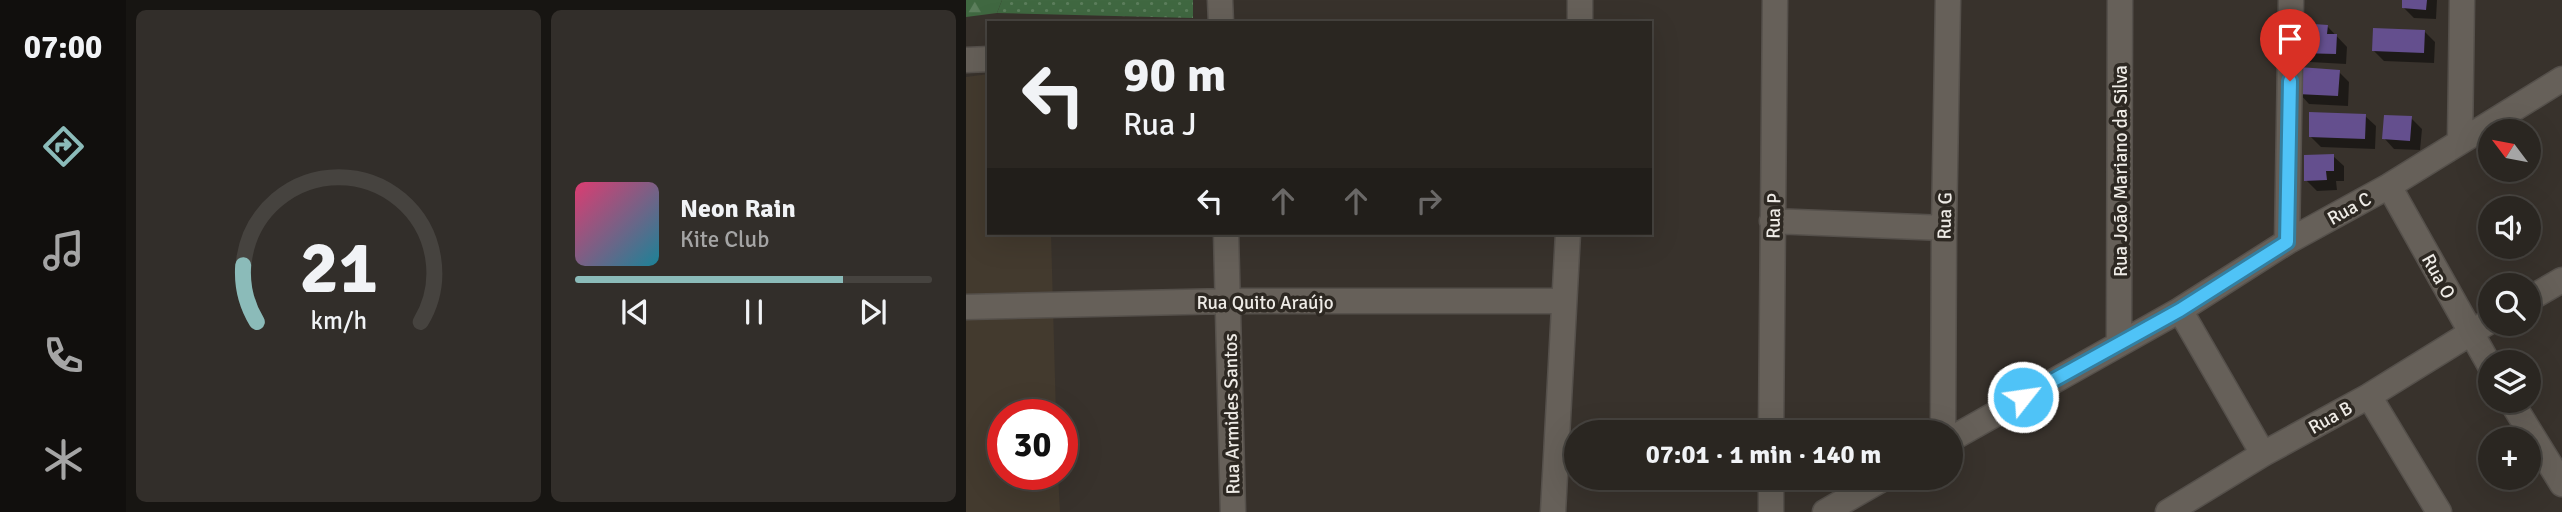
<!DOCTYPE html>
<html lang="en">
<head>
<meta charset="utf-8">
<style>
	:root { --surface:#2a2621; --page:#322e2a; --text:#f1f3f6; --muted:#a5a5a5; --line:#46433f; --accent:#8bbbb9 }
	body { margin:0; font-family:Signika,sans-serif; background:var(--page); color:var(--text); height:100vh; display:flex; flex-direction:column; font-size:26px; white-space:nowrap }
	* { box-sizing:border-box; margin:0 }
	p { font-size:23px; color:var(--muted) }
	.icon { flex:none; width:38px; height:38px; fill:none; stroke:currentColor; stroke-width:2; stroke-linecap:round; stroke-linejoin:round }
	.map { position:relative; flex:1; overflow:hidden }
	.drawer { display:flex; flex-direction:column; gap:10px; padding:10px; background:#171512; width:840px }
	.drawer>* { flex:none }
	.guide { position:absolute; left:21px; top:21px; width:665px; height:214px; border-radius:0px; box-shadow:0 7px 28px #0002,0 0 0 2px var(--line); background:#2a2621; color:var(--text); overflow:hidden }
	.needle { width:46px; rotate:302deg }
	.buttons { position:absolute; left:1512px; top:119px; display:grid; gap:14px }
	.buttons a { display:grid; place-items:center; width:63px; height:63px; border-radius:50%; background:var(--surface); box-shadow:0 7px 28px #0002,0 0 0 2px var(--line); font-size:35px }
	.speed { position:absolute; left:21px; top:399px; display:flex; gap:14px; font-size:35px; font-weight:700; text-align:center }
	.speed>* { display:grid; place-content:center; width:91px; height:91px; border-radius:50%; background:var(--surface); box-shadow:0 7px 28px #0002,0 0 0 2px var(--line); line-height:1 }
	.speed .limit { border:10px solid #d22; background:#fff; color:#111 }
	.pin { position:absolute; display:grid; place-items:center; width:60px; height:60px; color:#fff; margin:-72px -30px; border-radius:50% 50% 50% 0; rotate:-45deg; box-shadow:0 0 7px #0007 }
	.pin .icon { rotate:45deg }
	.me { position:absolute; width:77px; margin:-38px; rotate:60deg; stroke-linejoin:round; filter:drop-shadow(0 0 5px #0008) }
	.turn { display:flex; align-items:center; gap:24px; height:147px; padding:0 21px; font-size:32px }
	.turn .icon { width:91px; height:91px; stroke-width:2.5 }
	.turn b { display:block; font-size:49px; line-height:60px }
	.lanes { display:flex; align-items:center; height:66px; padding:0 21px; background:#0003; justify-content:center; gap:35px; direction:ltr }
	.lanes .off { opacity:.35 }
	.drawer .widget { flex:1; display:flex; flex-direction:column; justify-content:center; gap:10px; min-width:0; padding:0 24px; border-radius:10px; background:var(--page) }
	.drawer .dial { align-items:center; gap:0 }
	.dial svg { height:182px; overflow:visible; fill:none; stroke:var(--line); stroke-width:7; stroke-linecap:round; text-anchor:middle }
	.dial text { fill:var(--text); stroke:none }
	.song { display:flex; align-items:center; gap:21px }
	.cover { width:84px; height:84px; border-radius:10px; background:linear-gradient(135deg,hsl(340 70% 55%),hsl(190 70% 35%)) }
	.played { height:7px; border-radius:4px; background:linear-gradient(90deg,var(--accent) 75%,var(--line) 75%) }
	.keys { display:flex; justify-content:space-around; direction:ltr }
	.drawer .tiles { flex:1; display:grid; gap:10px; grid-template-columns:repeat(2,1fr) }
	.trip { position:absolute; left:598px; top:420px; width:399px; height:70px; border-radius:35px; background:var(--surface); box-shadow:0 7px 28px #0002,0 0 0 2px var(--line); font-weight:800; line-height:70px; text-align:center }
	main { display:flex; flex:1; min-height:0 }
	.dock { display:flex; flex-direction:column; width:126px; justify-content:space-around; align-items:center; background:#110f0d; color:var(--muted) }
	.dock .icon { width:49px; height:49px }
	.dock .on { color:var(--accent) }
	.dock b { font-size:32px; color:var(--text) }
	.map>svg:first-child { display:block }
	.built { fill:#433a2e }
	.grass { fill:url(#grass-dots) }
	.forest { fill:url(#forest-firs) }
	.shadow { fill:#0007 }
	.building { fill:#644f8e }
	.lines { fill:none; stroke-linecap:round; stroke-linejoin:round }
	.street-casing { stroke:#55504b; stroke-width:27 }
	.street { stroke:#666059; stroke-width:24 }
	.route-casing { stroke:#337fa1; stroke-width:18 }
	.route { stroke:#4fc3f7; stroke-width:12 }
	.labels { text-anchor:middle; stroke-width:7; stroke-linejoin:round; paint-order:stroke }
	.street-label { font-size:19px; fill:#eeebe6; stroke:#2d2822 }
</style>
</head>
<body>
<main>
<nav class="dock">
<b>07:00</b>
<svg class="icon on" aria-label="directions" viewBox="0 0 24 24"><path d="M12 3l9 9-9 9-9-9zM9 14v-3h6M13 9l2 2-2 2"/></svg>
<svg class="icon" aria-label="music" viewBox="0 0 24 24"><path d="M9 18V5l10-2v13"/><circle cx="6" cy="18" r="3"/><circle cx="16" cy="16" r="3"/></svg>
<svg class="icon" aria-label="phone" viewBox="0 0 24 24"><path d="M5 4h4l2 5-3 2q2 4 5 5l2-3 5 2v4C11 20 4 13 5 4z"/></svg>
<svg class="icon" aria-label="climate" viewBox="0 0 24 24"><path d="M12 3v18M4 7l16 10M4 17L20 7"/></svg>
</nav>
<section class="drawer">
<div class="tiles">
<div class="widget dial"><svg viewBox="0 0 100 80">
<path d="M14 69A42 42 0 1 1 86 69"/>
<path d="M14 69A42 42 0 0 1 8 44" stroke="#8bbbb9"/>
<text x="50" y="56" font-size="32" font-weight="700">21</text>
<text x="50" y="72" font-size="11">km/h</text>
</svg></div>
<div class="widget">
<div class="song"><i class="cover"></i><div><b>Neon Rain</b><p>Kite Club</p></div></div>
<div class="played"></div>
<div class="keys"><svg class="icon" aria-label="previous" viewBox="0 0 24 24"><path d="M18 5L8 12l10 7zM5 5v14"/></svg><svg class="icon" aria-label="pause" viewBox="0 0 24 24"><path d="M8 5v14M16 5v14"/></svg><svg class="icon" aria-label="next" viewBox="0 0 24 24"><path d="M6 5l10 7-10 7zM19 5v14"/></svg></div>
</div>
</div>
</section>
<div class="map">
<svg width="1596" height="512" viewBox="0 0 1596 512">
	<defs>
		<pattern id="grass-dots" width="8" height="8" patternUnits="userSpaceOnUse" patternTransform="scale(1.75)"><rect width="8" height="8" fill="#406841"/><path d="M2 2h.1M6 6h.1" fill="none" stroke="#5c7e5c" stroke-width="1.8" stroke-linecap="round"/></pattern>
		<pattern id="forest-firs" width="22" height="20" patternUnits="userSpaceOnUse" patternTransform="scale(1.75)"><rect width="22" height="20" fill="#406841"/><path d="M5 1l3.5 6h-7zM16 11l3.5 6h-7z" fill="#5c7e5c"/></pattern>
	</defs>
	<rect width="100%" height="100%" fill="#38322c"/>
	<path class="built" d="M23 74V233H85L90 415H37V474H92L94 512H0V77Z"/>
	<path class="grass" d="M36 0H227V18L31 13Z"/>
	<path class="forest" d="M0 0H36L31 13 0 17Z"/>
	<path class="shadow" d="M1438 0H1471L1470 19 1448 18 1438 8Z
		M1361 26 1381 47 1380 64 1344 62 1333 52Z
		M1458 31 1469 42 1468 63 1418 61 1408 51Z
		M1373 72 1383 82 1382 106 1343 104 1333 93Z
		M1399 116 1410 126 1409 149 1355 147 1344 136Z
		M1445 118 1456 129 1454 150 1428 149 1418 138Z
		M1367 156 1378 166V181H1370L1371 190 1351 191 1340 180Z"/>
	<path class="building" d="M1436 0H1461L1460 10 1436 8Z
		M1333 23 1362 25 1361 34H1371L1370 54 1332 53Z
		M1407 28 1459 30 1458 53 1406 51Z
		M1333 67 1374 70 1372 96 1331 94Z
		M1343 112 1400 114 1399 139 1343 137Z
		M1418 115 1446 116 1444 141 1416 139Z
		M1368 154V171H1360L1361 180 1338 181V155Z"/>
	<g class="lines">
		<defs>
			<path id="street" d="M254 0 255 23
				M614 23V0
				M0 60 23 59
				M1494 141 1496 0
				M1423 186 1524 366
				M806 221 978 228
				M260 233 267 512
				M1321 242 1325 0
				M1563 299 1596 280
				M0 307 263 301H598
				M1214 310 1297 454
				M1153 342 1154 0
				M1403 396 1473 512
				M1545 401 1596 484
				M805 432 809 0
				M977 432 978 228 982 0
				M985 439 1214 310 1321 242 1423 186 1596 79
				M587 512 602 233
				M805 512V478
				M859 512 918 478
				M1202 512 1297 454 1403 396 1524 321"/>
		</defs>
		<use href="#street" class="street-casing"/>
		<use href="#street" class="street"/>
	</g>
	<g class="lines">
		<defs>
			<path id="route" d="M1057 397 1214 310 1321 242 1324 81"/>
		</defs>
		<use href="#route" class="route-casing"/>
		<use href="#route" class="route"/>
	</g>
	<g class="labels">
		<g class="street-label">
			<text transform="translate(1154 171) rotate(-90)" y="7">Rua João Mariano da Silva</text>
			<text transform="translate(1383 208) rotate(-29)" y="7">Rua C</text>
			<text transform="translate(807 216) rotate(-89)" y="7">Rua P</text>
			<text transform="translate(978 216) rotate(-89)" y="7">Rua G</text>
			<text transform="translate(1473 276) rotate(61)" y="7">Rua O</text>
			<text x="299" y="309">Rua Quito Araújo</text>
			<text transform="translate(265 414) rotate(-91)" y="7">Rua Armides Santos</text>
			<text transform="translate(1364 417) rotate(-29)" y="7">Rua B</text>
		</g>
	</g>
</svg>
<div class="buttons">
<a><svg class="needle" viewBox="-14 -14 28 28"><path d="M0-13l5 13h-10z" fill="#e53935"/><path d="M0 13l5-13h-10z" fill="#a5a5a5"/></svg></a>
<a><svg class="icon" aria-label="sound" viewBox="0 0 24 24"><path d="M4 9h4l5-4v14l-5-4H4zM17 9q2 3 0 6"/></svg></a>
<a><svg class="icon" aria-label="search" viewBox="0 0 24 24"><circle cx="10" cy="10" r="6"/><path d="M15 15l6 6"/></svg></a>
<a><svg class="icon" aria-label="layers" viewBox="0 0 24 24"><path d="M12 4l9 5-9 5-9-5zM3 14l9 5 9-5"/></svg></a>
<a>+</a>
</div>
<div class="speed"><div class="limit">30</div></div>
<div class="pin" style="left:1324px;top:81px;background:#d93025"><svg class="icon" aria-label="arrive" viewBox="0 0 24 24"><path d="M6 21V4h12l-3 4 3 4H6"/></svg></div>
<svg class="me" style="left:1057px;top:397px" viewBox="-20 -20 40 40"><circle r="17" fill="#4fc3f7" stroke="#fff" stroke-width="3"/><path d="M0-11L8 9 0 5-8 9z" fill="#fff"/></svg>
<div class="trip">07:01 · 1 min · 140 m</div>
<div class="guide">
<div class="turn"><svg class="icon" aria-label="left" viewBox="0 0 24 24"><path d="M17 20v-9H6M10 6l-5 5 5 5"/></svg><div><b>90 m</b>Rua J</div></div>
<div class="lanes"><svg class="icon" aria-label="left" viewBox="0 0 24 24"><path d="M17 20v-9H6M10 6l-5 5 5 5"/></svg><svg class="icon off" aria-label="ahead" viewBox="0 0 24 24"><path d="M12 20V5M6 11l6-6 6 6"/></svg><svg class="icon off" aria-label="ahead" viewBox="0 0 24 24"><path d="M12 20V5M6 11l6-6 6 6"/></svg><svg class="icon off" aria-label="right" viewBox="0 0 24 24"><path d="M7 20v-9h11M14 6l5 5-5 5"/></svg></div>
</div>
</div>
</main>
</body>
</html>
